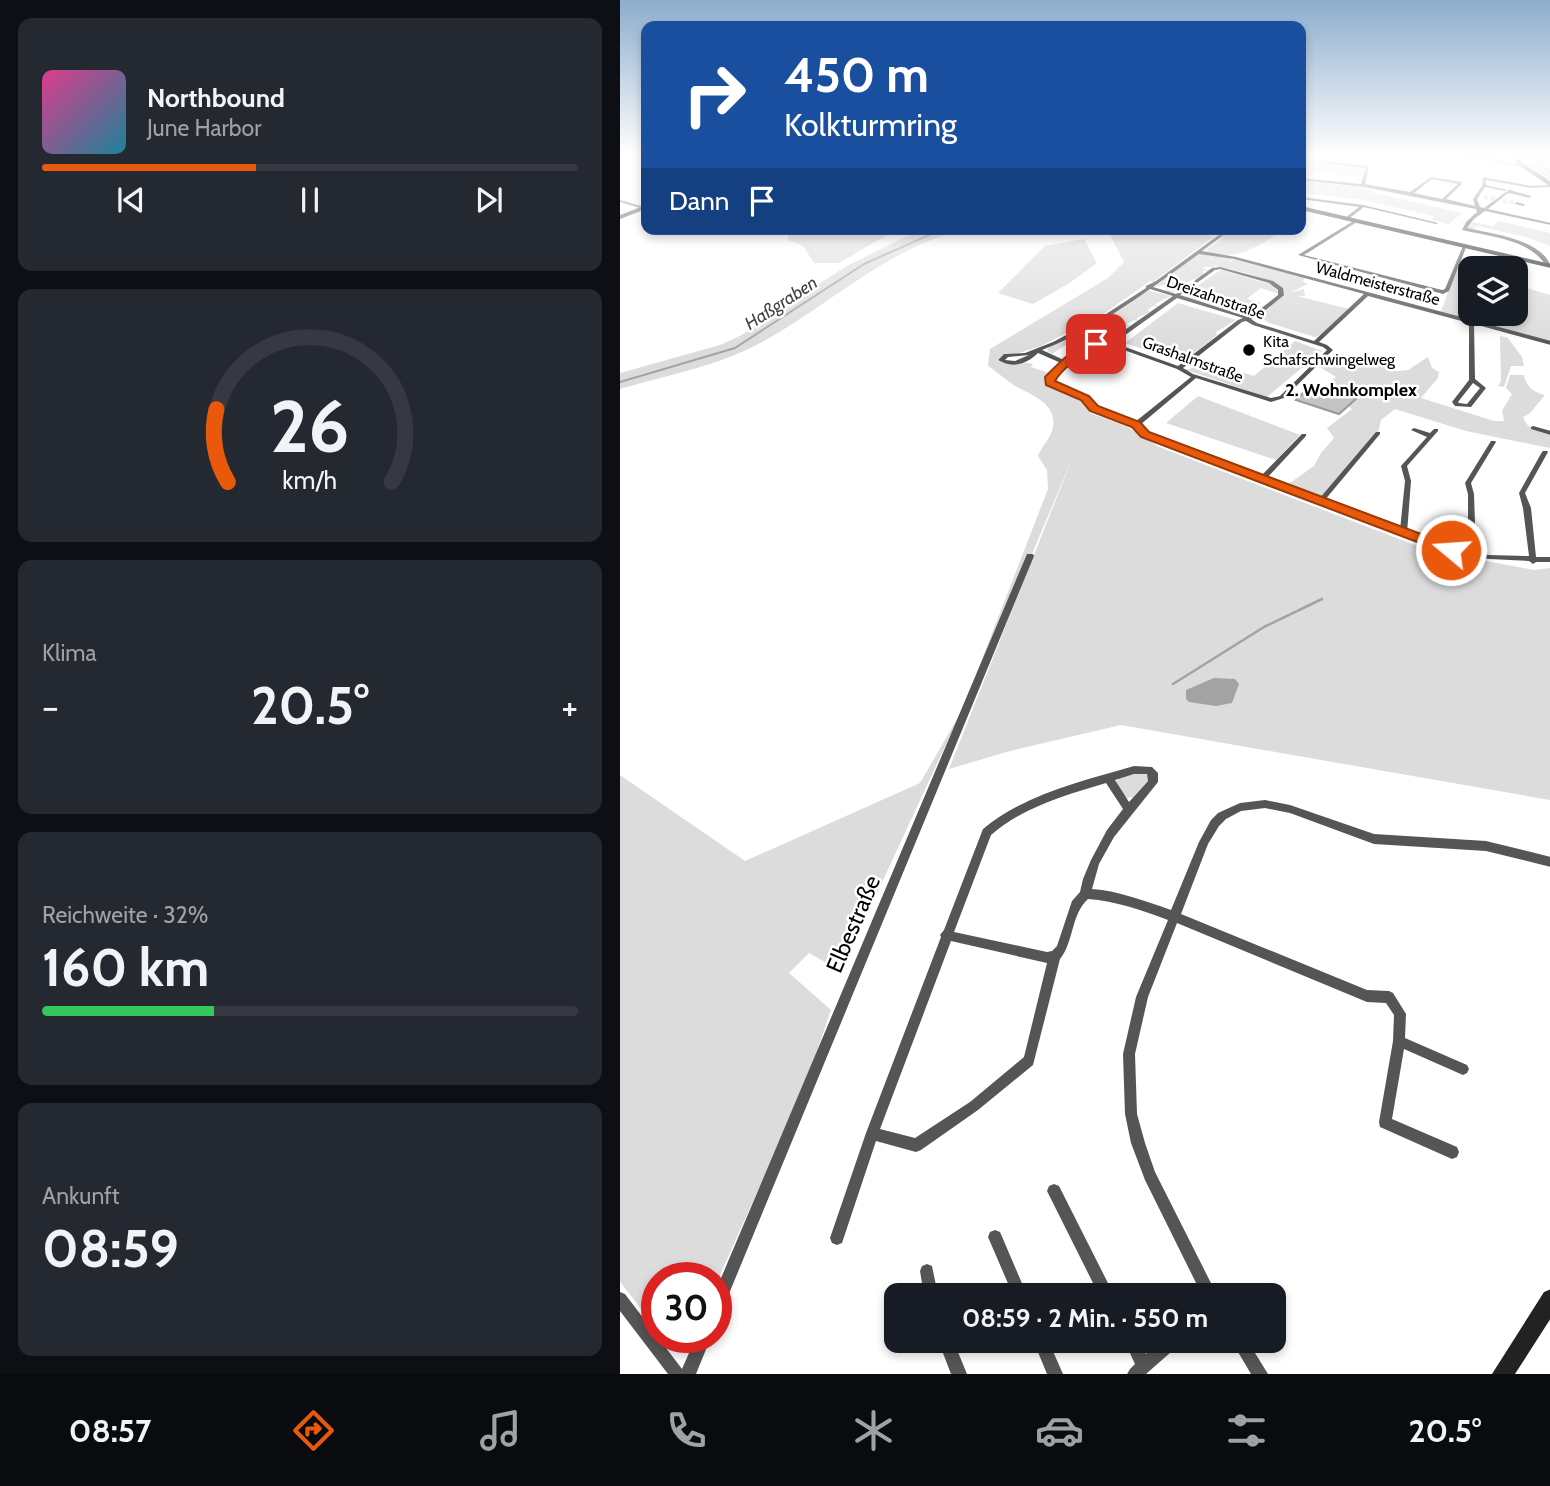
<!DOCTYPE html>
<html lang="de">
<head>
<meta charset="utf-8">
<style>
	:root { --surface:#171b24; --page:#242831; --text:#f1f3f6; --muted:#9ea1a6; --line:#363941; --accent:#ea580c }
	body { margin:0; font-family:Cabin,sans-serif; background:var(--page); color:var(--text); height:100vh; display:flex; flex-direction:column; font-size:26px; white-space:nowrap }
	* { box-sizing:border-box; margin:0 }
	p { font-size:23px; color:var(--muted) }
	.icon { flex:none; width:38px; height:38px; fill:none; stroke:currentColor; stroke-width:2; stroke-linecap:round; stroke-linejoin:round }
	.map { position:relative; flex:1; overflow:hidden }
	.sheet { display:flex; flex-direction:column; gap:18px; padding:18px; background:#0d0f14; width:620px }
	.sheet>* { flex:none }
	.guide { position:absolute; left:21px; top:21px; width:665px; height:214px; border-radius:14px; box-shadow:0 4px 10px #0003; background:#1a4fa0; color:#fff; overflow:hidden }
	.tools { position:absolute; left:838px; top:256px; display:grid; gap:14px }
	.tools a { display:grid; place-items:center; width:70px; height:70px; border-radius:14px; background:var(--surface); box-shadow:0 4px 10px #0003; font-size:35px }
	.speed { position:absolute; left:21px; top:1262px; display:flex; gap:14px; font-size:35px; font-weight:700; text-align:center }
	.speed>* { display:grid; place-content:center; width:91px; height:91px; border-radius:50%; background:var(--surface); box-shadow:0 4px 10px #0003; line-height:1 }
	.speed .limit { border:10px solid #d22; background:#fff; color:#111 }
	.pin { position:absolute; display:grid; place-items:center; width:60px; height:60px; color:#fff; margin:-30px; border-radius:14px; box-shadow:0 4px 10px #0006 }
	.me { position:absolute; width:77px; margin:-38px; rotate:288deg; stroke-linejoin:round; filter:drop-shadow(0 0 5px #0008) }
	.turn { display:flex; align-items:center; gap:24px; height:147px; padding:0 28px; font-size:32px }
	.turn .icon { width:91px; height:91px; stroke-width:2.5 }
	.turn b { display:block; font-size:49px; line-height:60px }
	.then { display:flex; align-items:center; height:66px; padding:0 28px; background:#0003; gap:14px; font-size:26px }
	.big { font-size:52px; font-weight:700; line-height:1.1 }
	.sheet .widget { flex:1; display:flex; flex-direction:column; justify-content:center; gap:10px; min-width:0; padding:0 24px; border-radius:14px; background:var(--page) }
	.sheet .dial { align-items:center; gap:0 }
	.dial svg { height:182px; overflow:visible; fill:none; stroke:var(--line); stroke-width:7; stroke-linecap:round; text-anchor:middle }
	.dial text { fill:var(--text); stroke:none }
	.song { display:flex; align-items:center; gap:21px }
	.cover { width:84px; height:84px; border-radius:10px; background:linear-gradient(135deg,hsl(330 70% 55%),hsl(190 70% 35%)) }
	.played { height:7px; border-radius:4px; background:linear-gradient(90deg,var(--accent) 40%,var(--line) 40%) }
	.keys { display:flex; justify-content:space-around; direction:ltr }
	.heat { display:flex; justify-content:space-between; align-items:center; font-size:38px; direction:ltr }
	.charge { height:10px; border-radius:5px; background:linear-gradient(90deg,#34c759 32%,var(--line) 0) }
	.trip { position:absolute; left:264px; top:1283px; width:402px; height:70px; border-radius:14px; background:var(--surface); box-shadow:0 4px 10px #0003; font-weight:700; line-height:70px; text-align:center }
	.menu { display:flex; height:112px; justify-content:space-around; align-items:center; background:#090b0e; color:var(--muted) }
	.menu .icon { width:49px; height:49px }
	.menu .active { color:var(--accent) }
	.menu b { font-size:32px; color:var(--text) }
	main { display:flex; flex:1; min-height:0 }
	.map>svg:first-child { display:block }
	.green { fill:#dcdcdc }
	.water { fill:#a3a3a3 }
	.lines { fill:none; stroke-linecap:round; stroke-linejoin:round }
	.stream-far1 { stroke:#a3a3a3; stroke-width:2 }
	.stream { stroke:#a3a3a3; stroke-width:2.5 }
	.building { fill:#c4c4c4; stroke:#999; stroke-width:2 }
	.street-tunnel { stroke:#d9d9d9; stroke-width:4.5; stroke-dasharray:4.5 2; stroke-linecap:butt }
	.street { fill:#555; fill-rule:evenodd }
	.secondary { fill:#222; fill-rule:evenodd }
	.route { fill:#ea580c; stroke:#983908; stroke-width:2 }
	.poi-dot { fill:#000; stroke:#fff; stroke-width:2.5 }
	.labels { text-anchor:middle; stroke-width:5; stroke-linejoin:round; paint-order:stroke }
	.far-street-label { font-size:16px; fill:#000; stroke:#fff }
	.far-poi-label { font-size:16px; fill:#000; stroke:#fff; text-anchor:start }
	.far-water-label { font-size:18px; font-style:italic; fill:#444; stroke:#fff }
	.far-neighbourhood-label { font-size:18px; font-weight:bold; fill:#000; stroke:#fff }
	.near-street-label { font-size:23px; fill:#000; stroke:#fff }
</style>
</head>
<body>
<main>
<section class="sheet">
<div class="widget">
<div class="song"><i class="cover"></i><div><b>Northbound</b><p>June Harbor</p></div></div>
<div class="played"></div>
<div class="keys"><svg class="icon" aria-label="previous" viewBox="0 0 24 24"><path d="M18 5L8 12l10 7zM5 5v14"/></svg><svg class="icon" aria-label="pause" viewBox="0 0 24 24"><path d="M8 5v14M16 5v14"/></svg><svg class="icon" aria-label="next" viewBox="0 0 24 24"><path d="M6 5l10 7-10 7zM19 5v14"/></svg></div>
</div>
<div class="widget dial"><svg viewBox="0 0 100 80">
<path d="M14 69A42 42 0 1 1 86 69"/>
<path d="M14 69A42 42 0 0 1 9 37" stroke="#ea580c"/>
<text x="50" y="56" font-size="32" font-weight="700">26</text>
<text x="50" y="72" font-size="11">km/h</text>
</svg></div>
<div class="widget"><p>Klima</p>
<div class="heat"><a>−</a><b class="big">20.5°</b><a>+</a></div>
</div>
<div class="widget"><p>Reichweite · 32%</p><b class="big">160 km</b><div class="charge"></div></div>
<div class="widget"><p>Ankunft</p><b class="big">08:59</b></div>
</section>
<div class="map">
<svg width="931" height="1374" viewBox="0 0 931 1374">
	<rect width="100%" height="100%" fill="#fff"/>
	<path class="green" d="M896 154H930V182L916 174Z
		M681 160 743 166 746 168 744 177 694 172 692 176 681 178 683 163Z
		M681 180 754 189 752 192 842 213 829 224 811 220 814 216 744 200 681 193Z
		M879 221 930 233V246L909 238 857 226 854 230 847 228 853 222 873 226Z
		M162 229H277L219 263H194L183 246 168 240V231Z
		M311 229H348C268 246 212 304 142 342 99 366 47 375 0 389V373L100 345 120 336 225 267 285 237Z
		M487 229H569L593 237 533 282 530 281 482 315 421 346 399 353H386L377 360C390 369 400 360 413 364L411 367 429 373 424 378 427 386 463 400 471 407 470 413 506 426 539 447 808 550 914 570 930 568V800L501 725 390 751 329 769 454 454 354 692 350 690 428 489 427 470 418 456C422 445 431 439 433 427 437 403 411 395 395 386 386 380 377 372 368 366L370 349 488 278 504 262Z
		M612 229H663C641 246 613 264 585 250L597 243Z
		M464 239 477 263 448 284 413 304 378 293 425 246Z
		M581 253 612 259 607 264 614 259 685 278 682 281 688 284 669 293 684 289 685 296H677L729 309 701 335 695 337 649 323 638 316 664 294 668 293H664C654 275 612 271 593 265L595 267H582L589 271 585 270 582 272 585 274 566 283 569 285 557 290 559 292H547L543 285 534 287 546 278 555 277 551 273Z
		M601 270 653 285 659 294 641 288 627 299 641 303 625 315 566 297 569 291Z
		M835 271 850 274V313H896V285L930 295V342L821 312Z
		M527 290 551 296 535 304 537 307 533 306 527 310 530 312 517 318 518 321 514 320 507 324 510 326 500 329 501 332 496 331 486 339 488 341 468 345 445 359 441 358 469 340 458 337 432 354 427 351 429 347 456 334Z
		M558 303 616 320 596 332 597 335 563 362 505 343Z
		M880 336 888 338 902 357 904 366H891L884 387 878 386 881 381Z
		M675 341 702 351 647 397 563 369H570L582 360 634 376Z
		M715 352 777 371 788 370 808 357 812 368 819 372 818 378 801 398 874 421H884L882 411 892 394 886 388 890 375H904C905 386 915 393 925 395L910 413 903 417 908 426 930 433V448L846 431 775 409 761 420 758 433 700 502 642 479 645 476 667 485 694 466 701 453 714 438 707 428 732 409 729 407 735 399 700 387H706L716 377 698 366Z
		M578 396 680 435 656 460 546 423Z
		M341 712 221 971 189 953 169 973 211 1010 186 1083 96 1284V1278H37V1329L0 1282V775L125 861 300 783Z
		M520 773H526L529 779 513 797 507 798 501 794 496 782 499 778Z"/>
	<path class="water" d="M594 678 615 679 619 684 612 703 596 706 569 702 566 699V690Z"/>
	<g class="lines">
		<path class="stream-far1" d="M920 154 921 166 931 172
			M0 382 115 348 244 264 316 232 329 229"/>
		<path class="stream" d="M553 684 644 627 702 599"/>
	</g>
	<path class="building" d="M691 385 708 390 736 399 719 414 676 400Z"/>
	<g class="lines">
		<path class="street-tunnel" d="M864 197 876 199
			M883 201 896 203"/>
		<path class="street" d="M837 154H844L905 166 903 167Z
			M681 158 749 166 745 184 790 192 811 177 842 182V184L826 199 855 206 853 199 862 186 863 177 911 186 931 185V187L911 188 866 180V185L887 190 885 191 865 187 857 199 860 207 864 208 890 189 893 191 911 196 910 198 888 193 868 209 931 223V225L865 211 854 219 847 228C872 234 922 239 931 267H927C910 239 872 237 842 230L846 222 857 212 856 209 744 187 681 180V178L741 184 746 168 681 160ZM812 179 838 184 822 199 794 193Z
			M681 197 743 205 818 223 816 224 744 207 727 220 725 218 739 207 681 199Z
			M0 200 25 207V208L23 209 0 202Z
			M896 202 904 204 905 205 903 206 895 204Z
			M735 220 737 222 684 255 822 290 825 289 843 246 847 245 829 291 823 294 678 255Z
			M607 229H612L582 251 616 257 931 341V345L854 324 855 379 866 388 851 407 835 406 832 402 849 380V323L748 296 699 342 707 345 713 350 664 398 651 402 576 378 520 425 527 434 640 477 682 434H686V436L646 479 699 499 756 432H760V434L704 501 780 530 785 481 781 466 807 437 791 430 794 428 810 433 814 429H818V431L787 466 791 481 787 533 814 543 848 550V494L845 483 871 441H875L876 442 851 483 854 494 856 552 869 555 909 556 903 508 899 493 922 452 923 451H927L928 452 905 493 911 508 916 557H931V562H916L913 564 909 561 869 559 809 547 523 436 514 426 472 409 463 399 431 386 427 377 441 365V363L418 353C407 364 392 369 378 360L384 354 405 353 433 342 486 314 526 288V286L536 281ZM579 254 614 259 744 294 694 341 637 323 631 319 637 317 664 295 663 288 653 281 600 267 592 268 556 294 533 287ZM600 269 649 283 658 290V295L633 315 628 317 560 295 595 270ZM530 289 553 296 489 341 469 344 444 360 422 350C461 335 496 313 530 289ZM557 298 623 318 618 320 558 366 494 343ZM626 321 633 325 703 347 707 350 660 396 651 398 573 374 563 368 622 322ZM490 345 557 369 571 377 515 422 476 407 467 397 436 384 433 377 446 367 447 363 472 347ZM409 355 395 361 385 360 388 357ZM853 383 860 388 847 404 839 403 838 402Z
			M913 426 931 431V435L911 429V427Z
			M407 554H413L414 556 101 1313 96 1315V1290Z
			M514 766 532 767 538 773V782L494 837 479 864 472 889C499 891 525 901 551 910L579 842 591 820 598 813 620 803 645 800 670 805 754 834 866 841 931 857V867L866 851 754 844 670 813 645 808 621 811 606 819 599 826 588 844 561 914 747 990 769 991 773 993 786 1014 785 1038 847 1065 849 1069 847 1073 843 1075 784 1049 772 1119 837 1147 839 1152 837 1157 832 1159 760 1127 759 1122 773 1041 774 1015 766 1003 747 1002 557 923 528 997 515 1054 517 1114 525 1143 535 1172 597 1295H582L525 1180 511 1143 505 1114 503 1054 516 997 548 920C521 910 496 901 468 899 451 914 454 942 440 959L413 1065 358 1110 301 1150 296 1152 256 1141 222 1243 217 1245 212 1243 210 1238 246 1133 321 937 320 935 324 930 363 829C405 794 463 781 514 766ZM514 774H527L528 781 509 802 495 780ZM486 783 503 809 487 830 471 860 463 879 460 892 452 901 437 946 432 951 427 952 334 932 371 835C403 807 446 795 486 783ZM331 941 427 963 404 1057 350 1102 295 1138 260 1129Z
			M434 1184 439 1186 494 1295H479L427 1191 429 1186Z
			M375 1230 380 1232 407 1295H393L368 1237 370 1232Z
			M307 1264 312 1266 318 1295H304L300 1271 302 1266Z
			M0 1292 5 1294 62 1369 76 1337H91L76 1374H48L0 1311Z
			M318 1340H333L347 1374H331Z
			M413 1340H428L443 1374H427Z
			M504 1340H519L526 1354 542 1340H561L559 1345 526 1374H507L510 1369 515 1364Z
			M611 1340H627L648 1374H631Z"/>
		<path class="secondary" d="M891 154H897L901 162 931 182V187L897 164Z
			M26 205V209L0 219V215Z
			M681 206 931 264V268L681 210Z
			M931 1289V1318L895 1374H872L924 1292Z"/>
	</g>
	<linearGradient id="sky" x2="0" y2="1"><stop stop-color="#8cadcc"/><stop offset="0.45" stop-color="#fff"/><stop offset="1" stop-color="#fff" stop-opacity="0"/></linearGradient>
	<rect width="931" height="346" fill="url(#sky)"/>
	<path class="route" d="M476 341 481 344C465 355 445 364 435 381L469 396 478 406 520 422 529 432 836 547 838 550 836 553H826L521 437 512 427 470 411 461 400 426 385 425 377C440 362 454 347 476 341Z"/>
	<circle class="poi-dot" cx="629" cy="350" r="7"/>
	<g class="labels">
		<g class="far-street-label">
			<text transform="translate(758 283) rotate(15)" y="6">Waldmeisterstraße</text>
			<text transform="translate(596 297) rotate(19)" y="6">Dreizahnstraße</text>
			<text transform="translate(573 359) rotate(20)" y="6">Grashalmstraße</text>
		</g>
		<g class="far-poi-label">
			<text x="643" y="347">Kita<tspan x="643" dy="18">Schafschwingelweg</tspan></text>
		</g>
		<g class="far-water-label">
			<text transform="translate(161 303) rotate(-33)" y="6">Haßgraben</text>
		</g>
		<g class="far-neighbourhood-label">
			<text x="731" y="396">2. Wohnkomplex</text>
		</g>
		<g class="near-street-label">
			<text transform="translate(233 924) rotate(-67)" y="8">Elbestraße</text>
		</g>
	</g>
</svg>
<div class="tools">
<a><svg class="icon" aria-label="layers" viewBox="0 0 24 24"><path d="M12 4l9 5-9 5-9-5zM3 14l9 5 9-5"/></svg></a>
</div>
<div class="speed"><div class="limit">30</div></div>
<div class="pin" style="left:476px;top:344px;background:#d93025"><svg class="icon" aria-label="arrive" viewBox="0 0 24 24"><path d="M6 21V4h12l-3 4 3 4H6"/></svg></div>
<svg class="me" style="left:831px;top:550px" viewBox="-20 -20 40 40"><circle r="17" fill="#ea580c" stroke="#fff" stroke-width="3"/><path d="M0-11L8 9 0 5-8 9z" fill="#fff"/></svg>
<div class="trip">08:59 · 2 Min. · 550 m</div>
<div class="guide">
<div class="turn"><svg class="icon" aria-label="right" viewBox="0 0 24 24"><path d="M7 20v-9h11M14 6l5 5-5 5"/></svg><div><b>450 m</b>Kolkturmring</div></div>
<div class="then">Dann<svg class="icon" aria-label="arrive" viewBox="0 0 24 24"><path d="M6 21V4h12l-3 4 3 4H6"/></svg></div>
</div>
</div>
</main>
<nav class="menu">
<b>08:57</b>
<svg class="icon active" aria-label="directions" viewBox="0 0 24 24"><path d="M12 3l9 9-9 9-9-9zM9 14v-3h6M13 9l2 2-2 2"/></svg>
<svg class="icon" aria-label="music" viewBox="0 0 24 24"><path d="M9 18V5l10-2v13"/><circle cx="6" cy="18" r="3"/><circle cx="16" cy="16" r="3"/></svg>
<svg class="icon" aria-label="phone" viewBox="0 0 24 24"><path d="M5 4h4l2 5-3 2q2 4 5 5l2-3 5 2v4C11 20 4 13 5 4z"/></svg>
<svg class="icon" aria-label="climate" viewBox="0 0 24 24"><path d="M12 3v18M4 7l16 10M4 17L20 7"/></svg>
<svg class="icon" aria-label="car" viewBox="0 0 24 24"><path d="M5 17H2v-5l4-1 3-4h7l3 4 3 1v5h-3M9 17h6M6 11h13"/><circle cx="7" cy="17" r="2"/><circle cx="17" cy="17" r="2"/></svg>
<svg class="icon" aria-label="filters" viewBox="0 0 24 24"><path d="M4 7h16M4 17h16"/><circle cx="9" cy="7" r="2"/><circle cx="15" cy="17" r="2"/></svg>
<b>20.5°</b>
</nav>
</body>
</html>
